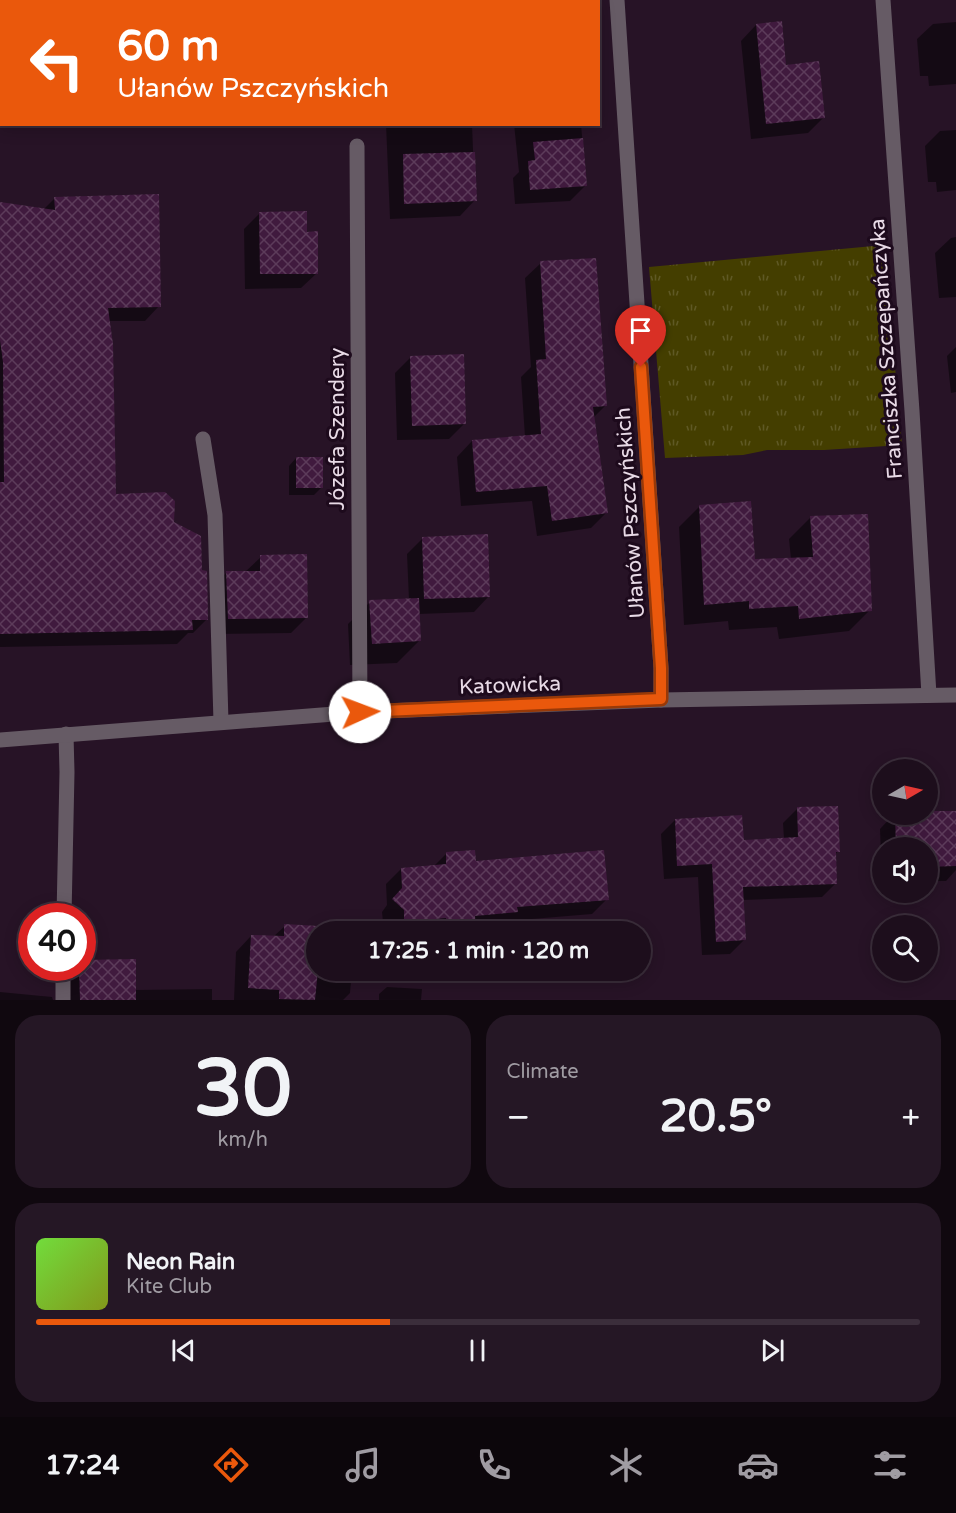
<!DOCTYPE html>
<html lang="en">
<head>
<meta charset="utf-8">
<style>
	:root { --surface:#1d0e1c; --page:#251725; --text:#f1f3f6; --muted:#a09ca3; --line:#3b2e3b; --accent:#ea580c }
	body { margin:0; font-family:"Varela Round",sans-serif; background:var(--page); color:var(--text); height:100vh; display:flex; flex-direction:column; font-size:22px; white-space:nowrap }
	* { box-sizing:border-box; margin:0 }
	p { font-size:20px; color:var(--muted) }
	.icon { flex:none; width:33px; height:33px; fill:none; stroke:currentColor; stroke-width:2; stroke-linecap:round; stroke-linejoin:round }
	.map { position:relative; height:1000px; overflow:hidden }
	.drawer { display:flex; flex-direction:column; gap:15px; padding:15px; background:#10080f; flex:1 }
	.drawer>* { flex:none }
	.banner { position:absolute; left:0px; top:0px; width:600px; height:126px; box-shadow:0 3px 15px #0003,0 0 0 2px var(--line); background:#ea580c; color:#fff; overflow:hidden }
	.needle { width:39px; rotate:81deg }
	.controls { position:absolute; left:872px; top:759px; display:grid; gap:12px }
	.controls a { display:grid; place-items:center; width:66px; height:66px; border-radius:50%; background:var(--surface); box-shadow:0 3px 15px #0003,0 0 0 2px var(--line); font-size:30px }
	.speed { position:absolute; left:18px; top:903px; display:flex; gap:12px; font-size:30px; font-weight:700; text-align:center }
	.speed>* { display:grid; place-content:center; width:78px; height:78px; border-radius:50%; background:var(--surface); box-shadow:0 3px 15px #0003,0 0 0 2px var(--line); line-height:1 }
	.speed .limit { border:9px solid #d22; background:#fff; color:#111 }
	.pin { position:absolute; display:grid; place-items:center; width:51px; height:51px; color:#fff; margin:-62px -26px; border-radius:50% 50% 50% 0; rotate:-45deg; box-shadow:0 0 6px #0007 }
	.pin .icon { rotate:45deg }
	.me { position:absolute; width:66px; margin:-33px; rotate:88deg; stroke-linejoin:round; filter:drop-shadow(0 0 4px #0008) }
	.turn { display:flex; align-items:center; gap:21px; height:126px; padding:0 18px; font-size:27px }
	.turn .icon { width:78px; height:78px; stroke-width:2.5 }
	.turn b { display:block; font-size:42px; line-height:51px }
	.big { font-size:45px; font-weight:700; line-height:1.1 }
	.drawer .card { flex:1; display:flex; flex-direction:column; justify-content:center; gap:9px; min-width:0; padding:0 21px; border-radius:24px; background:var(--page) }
	.drawer .dial { align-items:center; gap:0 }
	.dial b { font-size:78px; line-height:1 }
	.song { display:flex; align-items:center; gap:18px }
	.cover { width:72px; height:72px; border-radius:9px; background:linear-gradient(135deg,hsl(100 70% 55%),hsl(70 70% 35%)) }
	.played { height:6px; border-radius:3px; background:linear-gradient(90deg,var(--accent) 40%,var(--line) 40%) }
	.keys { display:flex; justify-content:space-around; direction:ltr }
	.heat { display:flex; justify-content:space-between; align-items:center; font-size:33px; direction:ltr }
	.drawer .tiles { flex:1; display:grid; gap:15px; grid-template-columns:1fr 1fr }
	.card:last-child { grid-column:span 2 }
	.trip { position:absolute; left:306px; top:921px; width:345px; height:60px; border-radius:30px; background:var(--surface); box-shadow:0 3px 15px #0003,0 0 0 2px var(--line); font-weight:700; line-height:60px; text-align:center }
	.tab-bar { display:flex; height:96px; justify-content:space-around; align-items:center; background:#0c060b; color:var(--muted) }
	.tab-bar .icon { width:42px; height:42px }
	.tab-bar .current { color:var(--accent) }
	.tab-bar b { font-size:27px; color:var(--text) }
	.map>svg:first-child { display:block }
	.grass { fill:url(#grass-tufts) }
	.park { fill:url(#park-dots) }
	.garden { fill:#443e00 }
	.shadow { fill:#0007 }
	.building { fill:url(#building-cross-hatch) }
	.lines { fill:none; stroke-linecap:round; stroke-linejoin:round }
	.service { stroke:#665b65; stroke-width:15 }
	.minor { stroke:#665b65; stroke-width:15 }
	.tertiary { stroke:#665b65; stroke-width:15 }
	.route-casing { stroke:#983908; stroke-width:15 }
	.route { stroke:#ea580c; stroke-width:10 }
	.labels { text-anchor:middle; stroke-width:6; stroke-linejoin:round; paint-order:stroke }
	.street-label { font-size:21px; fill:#e8dae6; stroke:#1d0a1c }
</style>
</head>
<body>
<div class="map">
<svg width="956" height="1000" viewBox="0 0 956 1000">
	<defs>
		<pattern id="grass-tufts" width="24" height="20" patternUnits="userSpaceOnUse" patternTransform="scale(1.5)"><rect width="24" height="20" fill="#443e00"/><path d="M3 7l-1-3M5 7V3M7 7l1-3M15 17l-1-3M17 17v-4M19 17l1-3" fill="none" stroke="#5f5925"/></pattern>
		<pattern id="park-dots" width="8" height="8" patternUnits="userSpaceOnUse" patternTransform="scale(1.5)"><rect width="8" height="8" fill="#443e00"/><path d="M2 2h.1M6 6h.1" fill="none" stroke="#5f5925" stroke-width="1.8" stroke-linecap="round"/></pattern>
		<pattern id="building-cross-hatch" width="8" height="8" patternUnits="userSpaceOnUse" patternTransform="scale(1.5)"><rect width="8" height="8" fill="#401a3e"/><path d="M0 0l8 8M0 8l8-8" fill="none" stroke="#5c3b5a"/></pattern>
	</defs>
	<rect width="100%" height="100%" fill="#271326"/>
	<path class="grass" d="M884 245 902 445 824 450H767L743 455 665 458 649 267Z"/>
	<path class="park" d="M431 0H568V1L431 2Z"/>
	<path class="garden" d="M0 0H407V1L2 2V37L0 38Z"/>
	<path class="shadow" d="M956 22V84L929 86 928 76H920L917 39 933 24Z
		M756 25 823 118 808 133 751 139 741 41Z
		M386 124H472L475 200 460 216 390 219Z
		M514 124H581L586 185 570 201 515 204 513 178 519 172Z
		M956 130V190L937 192 936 182H928L925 146 940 131Z
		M55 198 159 306 145 321H108L115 495 173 522 201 572 207 619 193 633H188L177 644 0 647V203L43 210Z
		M259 214 305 233 317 273 301 288 245 289 244 229Z
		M956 237V297L939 298 935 253 951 238Z
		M541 263 605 406 593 418 606 513 591 528 537 536 532 501 461 506 457 457 472 441 525 437 521 377 531 367 525 278Z
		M956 347V392L951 393 947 356Z
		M410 358 465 423 449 439 397 440 395 373Z
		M296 458 322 487 314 495H289V466Z
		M700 506 754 561 791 559 789 539 810 518 870 610 849 631 779 639 777 627 729 630 728 621 684 625 679 527Z
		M423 538 489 596 474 612 418 614 420 640 397 663 350 665 348 624 370 602 409 600 407 554Z
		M261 557 306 618 291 633 213 634 212 588 227 572H245Z
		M797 809 838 851 835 855 836 883 822 897 742 900 744 940 730 954 702 955 698 877 664 879 661 834 675 820 742 842 784 839 783 823Z
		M956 812V870L946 881H927V848H882V883L880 829 894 814H927V813Z
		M446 854 474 863 607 899 592 914 507 921 501 927 474 929 471 932H384L382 912 387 905 386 884 401 869 434 866Z
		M285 926 316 932V970H352L350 993 343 1000H234L236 952 251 936 273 937Z
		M74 968H82L135 990 212 989V1000H63L62 979Z
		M387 987 422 989 421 1000H379V994Z
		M0 992 52 997 53 1000H0Z"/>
	<path class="building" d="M782 21 786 65 819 61 825 118 766 124 756 24Z
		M583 138 587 186 530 190 528 161 535 160 533 142Z
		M475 152 477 201 404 204 403 154Z
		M159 194 161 307 108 308 113 344 116 494 165 492 175 501 174 522 201 536 202 570 207 571 208 620H192L193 630 0 634V482H4L3 362 0 340V202L55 210 54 197Z
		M307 211V232L318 231V274H260L259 212Z
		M596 258 607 406 593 407 608 513 552 521 547 486 476 492 472 440 541 434 536 360 546 359 540 261Z
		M464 354 466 424 412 426 410 356Z
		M296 457H323V488H296Z
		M751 501 755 559 813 557 810 516 868 514 872 611 799 619 798 606 749 609V601L704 605 699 505Z
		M488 534 490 597 424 599 422 537Z
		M307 554 308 618 228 619 226 571H260V555Z
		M419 598 421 641 372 644 369 600Z
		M838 806 840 852H836L837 884 743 887 746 940 716 942 712 864 677 866 675 819 742 815 744 840 798 837 797 807Z
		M927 811H956V866L927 867V848H896L895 814H927Z
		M475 850 476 861 604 850 609 900 517 907 518 912 475 916 476 929 447 931 446 918 404 922V910L392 899 402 888 401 868 446 864V852Z
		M284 924 319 926V932H316V970H318L315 1000 279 999V990L248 988 251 935 284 936Z
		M136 959V1000H80L79 968H82V960Z"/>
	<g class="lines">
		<path class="service" d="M203 439 215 515 221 722"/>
		<path class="minor" d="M617 0 661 668V700
			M883 0 912 411 929 695
			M357 146 360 712
			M64 916 67 772 66 734
			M63 1000V968"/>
		<path class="tertiary" d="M0 740 360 712 661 700 956 695"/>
	</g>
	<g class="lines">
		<defs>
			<path id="route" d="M360 712 661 699V668L641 367"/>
		</defs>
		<use href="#route" class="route-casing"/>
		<use href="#route" class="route"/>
	</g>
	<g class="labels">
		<g class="street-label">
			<text transform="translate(886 349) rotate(-94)" y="7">Franciszka Szczepańczyka</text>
			<text transform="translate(337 429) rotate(-90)" y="7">Józefa Szendery</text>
			<text transform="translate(630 513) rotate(-94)" y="7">Ułanów Pszczyńskich</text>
			<text transform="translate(510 685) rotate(-2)" y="7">Katowicka</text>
		</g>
	</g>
</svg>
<div class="controls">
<a><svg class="needle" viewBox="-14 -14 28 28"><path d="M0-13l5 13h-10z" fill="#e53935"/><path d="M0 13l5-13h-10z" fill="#a09ca3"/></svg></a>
<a><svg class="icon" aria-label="sound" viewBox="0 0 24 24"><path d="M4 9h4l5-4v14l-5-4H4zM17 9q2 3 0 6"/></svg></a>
<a><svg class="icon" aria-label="search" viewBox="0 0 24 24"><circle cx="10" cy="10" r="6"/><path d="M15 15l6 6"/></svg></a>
</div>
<div class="speed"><div class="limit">40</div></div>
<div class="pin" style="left:641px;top:367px;background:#d93025"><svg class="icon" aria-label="arrive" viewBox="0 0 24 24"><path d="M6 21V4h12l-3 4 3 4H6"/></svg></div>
<svg class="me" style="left:360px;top:712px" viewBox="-20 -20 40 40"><circle r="19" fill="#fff"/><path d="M0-13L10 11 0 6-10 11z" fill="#ea580c"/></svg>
<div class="trip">17:25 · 1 min · 120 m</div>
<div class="banner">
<div class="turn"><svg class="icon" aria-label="left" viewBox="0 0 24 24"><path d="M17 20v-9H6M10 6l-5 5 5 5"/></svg><div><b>60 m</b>Ułanów Pszczyńskich</div></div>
</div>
</div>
<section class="drawer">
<div class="tiles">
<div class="card dial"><b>30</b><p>km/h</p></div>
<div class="card"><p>Climate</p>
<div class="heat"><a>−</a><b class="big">20.5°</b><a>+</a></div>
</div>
<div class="card">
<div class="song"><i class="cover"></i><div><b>Neon Rain</b><p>Kite Club</p></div></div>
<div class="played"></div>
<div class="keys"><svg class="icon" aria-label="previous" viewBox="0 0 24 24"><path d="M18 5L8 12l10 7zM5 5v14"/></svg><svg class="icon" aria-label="pause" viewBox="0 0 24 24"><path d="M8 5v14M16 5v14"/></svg><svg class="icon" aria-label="next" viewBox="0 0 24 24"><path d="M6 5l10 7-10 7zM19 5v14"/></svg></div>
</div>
</div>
</section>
<nav class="tab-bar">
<b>17:24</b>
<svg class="icon current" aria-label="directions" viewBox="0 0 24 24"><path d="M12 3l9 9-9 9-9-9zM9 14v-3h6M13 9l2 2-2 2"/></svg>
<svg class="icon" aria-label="music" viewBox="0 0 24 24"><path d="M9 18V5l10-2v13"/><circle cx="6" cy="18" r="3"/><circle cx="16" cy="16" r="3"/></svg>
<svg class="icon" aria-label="phone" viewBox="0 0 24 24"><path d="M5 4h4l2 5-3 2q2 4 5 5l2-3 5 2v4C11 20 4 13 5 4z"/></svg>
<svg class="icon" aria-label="climate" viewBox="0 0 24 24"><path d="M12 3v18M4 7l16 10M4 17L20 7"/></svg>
<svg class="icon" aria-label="car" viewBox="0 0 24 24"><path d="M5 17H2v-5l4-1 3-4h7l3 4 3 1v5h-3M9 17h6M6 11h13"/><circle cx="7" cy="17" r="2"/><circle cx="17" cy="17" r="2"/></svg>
<svg class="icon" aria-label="filters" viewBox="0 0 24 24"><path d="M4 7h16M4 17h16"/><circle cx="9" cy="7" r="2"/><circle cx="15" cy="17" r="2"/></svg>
</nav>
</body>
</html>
